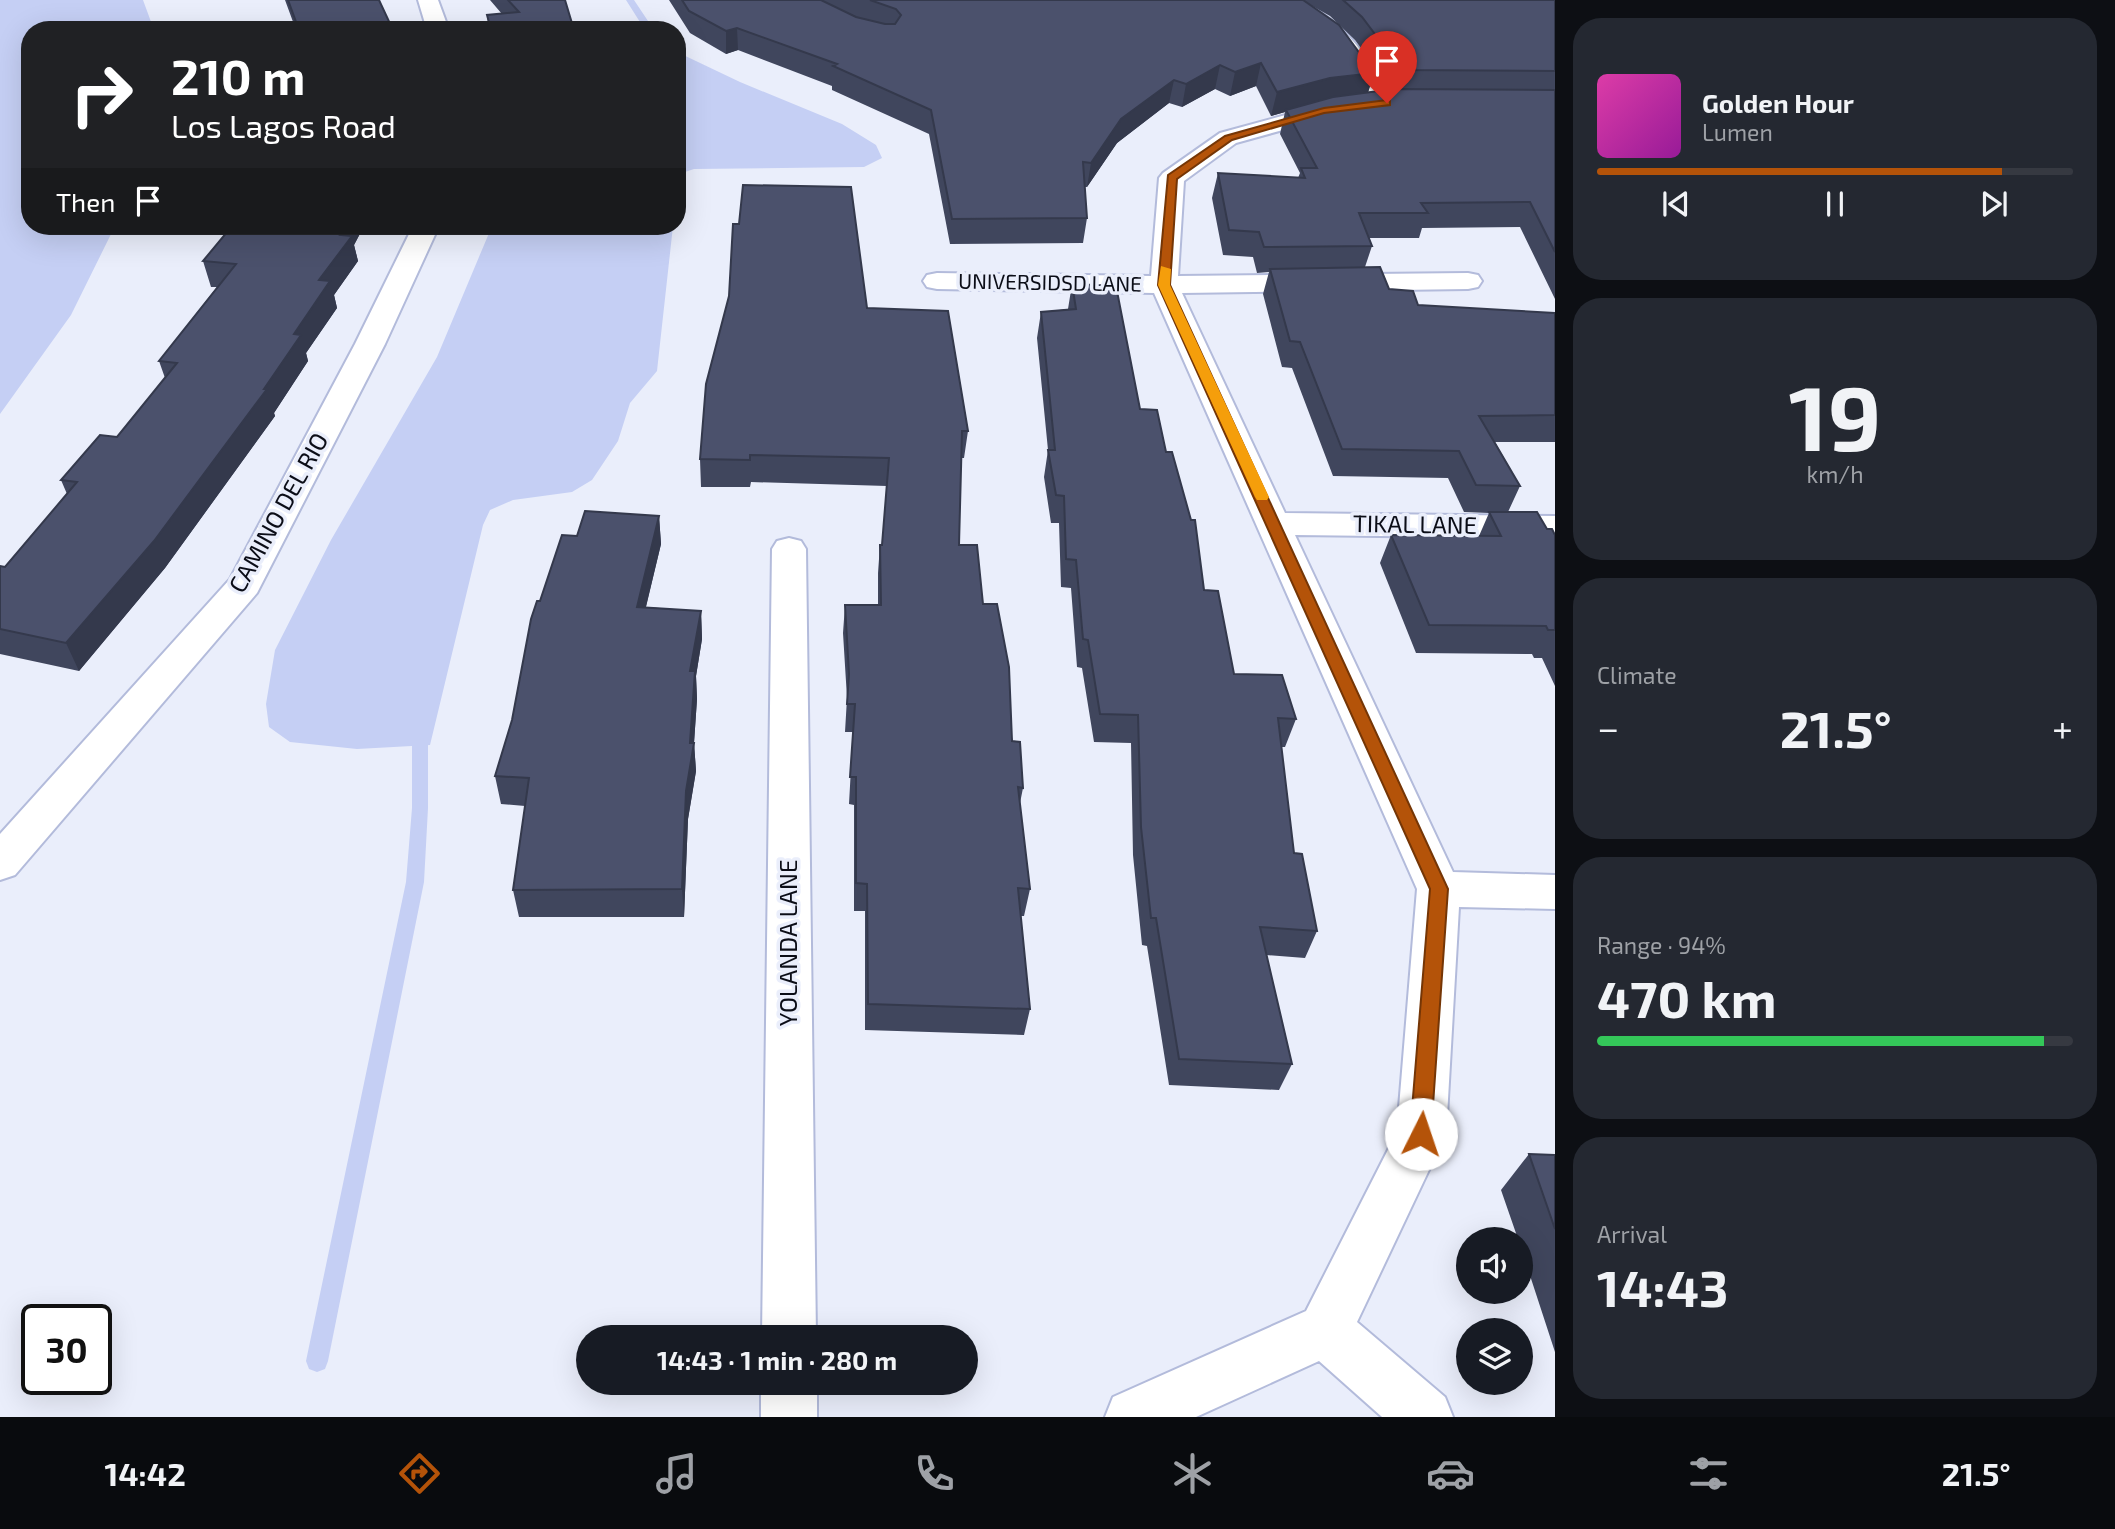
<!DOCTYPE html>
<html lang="en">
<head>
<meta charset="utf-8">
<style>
	:root { --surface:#171b24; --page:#242831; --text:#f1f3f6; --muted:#9ea1a6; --line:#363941; --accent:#b45309 }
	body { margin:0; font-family:"Exo 2",sans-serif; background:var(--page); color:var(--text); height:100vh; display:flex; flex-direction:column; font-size:26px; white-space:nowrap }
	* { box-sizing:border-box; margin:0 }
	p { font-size:23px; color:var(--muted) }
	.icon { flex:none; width:38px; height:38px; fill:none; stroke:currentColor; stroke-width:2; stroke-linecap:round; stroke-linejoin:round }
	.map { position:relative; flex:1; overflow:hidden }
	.side { display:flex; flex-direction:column; gap:18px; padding:18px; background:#0d0f14; width:560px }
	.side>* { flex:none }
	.banner { position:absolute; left:21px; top:21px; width:665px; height:214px; border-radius:28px; box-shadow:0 7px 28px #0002; background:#202124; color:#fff; overflow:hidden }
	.controls { position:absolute; left:1456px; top:1227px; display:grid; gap:14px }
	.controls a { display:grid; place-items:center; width:77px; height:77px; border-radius:50%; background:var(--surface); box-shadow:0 7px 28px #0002; font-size:35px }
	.speed { position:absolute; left:21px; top:1304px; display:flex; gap:14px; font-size:35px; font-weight:700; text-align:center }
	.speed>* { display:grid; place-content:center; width:91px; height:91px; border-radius:50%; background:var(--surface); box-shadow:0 7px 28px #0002; line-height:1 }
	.speed .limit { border:4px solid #111; border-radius:10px; background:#fff; color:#111 }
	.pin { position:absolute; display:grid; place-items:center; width:60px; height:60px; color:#fff; margin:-72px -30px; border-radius:50% 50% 50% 0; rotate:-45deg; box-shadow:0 0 7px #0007 }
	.pin .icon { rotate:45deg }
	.me { position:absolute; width:77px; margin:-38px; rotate:4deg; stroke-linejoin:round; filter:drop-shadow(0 0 5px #0008) }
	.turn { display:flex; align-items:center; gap:24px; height:147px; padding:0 35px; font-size:32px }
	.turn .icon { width:91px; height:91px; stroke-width:2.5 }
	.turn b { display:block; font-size:49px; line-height:60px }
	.then { display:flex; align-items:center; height:66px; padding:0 35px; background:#0003; gap:14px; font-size:26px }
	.big { font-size:52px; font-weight:700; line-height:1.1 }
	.side .widget { flex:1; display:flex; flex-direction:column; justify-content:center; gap:10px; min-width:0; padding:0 24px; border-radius:28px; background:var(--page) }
	.side .dial { align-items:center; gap:0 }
	.dial b { font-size:91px; line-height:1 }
	.song { display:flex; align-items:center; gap:21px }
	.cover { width:84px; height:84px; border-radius:10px; background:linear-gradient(135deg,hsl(320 70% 55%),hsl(300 70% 35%)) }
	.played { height:7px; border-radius:4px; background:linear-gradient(90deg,var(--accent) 85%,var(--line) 85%) }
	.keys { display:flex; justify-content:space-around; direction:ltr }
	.heat { display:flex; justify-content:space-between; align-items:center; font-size:38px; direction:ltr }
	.charge { height:10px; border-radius:5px; background:linear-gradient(90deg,#34c759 94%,var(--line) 0) }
	.trip { position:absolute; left:576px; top:1325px; width:402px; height:70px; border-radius:35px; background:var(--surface); box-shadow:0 7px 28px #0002; font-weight:700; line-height:70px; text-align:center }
	.menu { display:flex; height:112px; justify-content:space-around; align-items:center; background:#090b0e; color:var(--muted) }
	.menu .icon { width:49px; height:49px }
	.menu .current { color:var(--accent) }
	.menu b { font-size:32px; color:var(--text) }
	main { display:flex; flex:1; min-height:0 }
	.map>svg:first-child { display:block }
	.water { fill:#c5cff4 }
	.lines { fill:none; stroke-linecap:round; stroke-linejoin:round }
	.stream { fill:#c5cff4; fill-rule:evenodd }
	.minor-casing { stroke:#b3bbdb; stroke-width:4 }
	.minor { fill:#fff; fill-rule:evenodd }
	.wall { fill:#40465d; fill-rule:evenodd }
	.shaded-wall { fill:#34394c }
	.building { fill:#4b516c; stroke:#34394c; stroke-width:2 }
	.route { fill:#b45309; stroke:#753606; stroke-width:2 }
	.slow { fill:#f59e0b }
	.labels { text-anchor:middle; stroke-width:7; stroke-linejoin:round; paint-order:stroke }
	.far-street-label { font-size:21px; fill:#0b0d17; stroke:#eaeefb }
	.street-label { font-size:24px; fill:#0b0d17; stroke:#eaeefb }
</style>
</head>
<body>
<main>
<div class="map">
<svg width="1555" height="1417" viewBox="0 0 1555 1417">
	<rect width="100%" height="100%" fill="#eaeefb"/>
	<path class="water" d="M0 0H143L154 30H30V226H115L71 315 0 414Z
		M677 52 740 82 842 124 876 145 882 158 864 167 694 169 685 172 677 181Z
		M492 226H673L657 371 630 403 618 441 592 480 572 492 513 500 490 510 483 525 430 745 357 749 290 742 269 727 266 704 275 650 331 540 437 357Z"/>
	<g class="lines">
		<path class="stream" d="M626 0H634L654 30H645Z
			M420 739 426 741 428 745V808L424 882 328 1361 325 1369 317 1372 309 1369 306 1361 406 882 412 808V745L414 741Z"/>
		<defs>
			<path id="minor" d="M418 0H438L449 30H427Z
				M1272 0C1280 0 1291 0 1299 1 1345 20 1372 64 1399 103L1395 108H1379L1335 46Z
				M1333 102 1341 104 1345 109 1341 114 1236 143 1184 181 1178 276 1468 273 1478 275 1482 281 1478 287 1468 289 1182 293 1285 513 1555 516V538L1295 535 1453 872 1555 875V909L1459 907 1446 1134 1357 1322 1445 1397 1453 1417H1382L1319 1361 1196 1417H1105L1113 1397 1306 1311 1397 1132 1417 889 1154 293 937 289 927 287 923 281 927 275 937 273 1151 276 1159 178 1163 173 1220 133Z
				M413 226H439L385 344 257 593 15 875 0 880V834L230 579 355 344Z
				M789 538 801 541 806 549 816 1337H762L772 549 777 541Z
				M761 1382H817V1417H761Z"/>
		</defs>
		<use href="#minor" class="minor-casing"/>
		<use href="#minor" class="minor"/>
	</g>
	<path class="wall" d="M285 0H379L393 30H296Z
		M490 0H565L574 30H489L487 15 502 14Z
		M669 0H1555V299L1520 227 1422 228 1419 238H1369L1372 246 1365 267 1389 289 1418 305 1555 313V442H1495L1520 486 1508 512 1547 529 1555 535V686L1542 658H1534L1532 654 1416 653 1380 563 1391 535 1479 536 1489 513 1464 512 1448 478 1333 476 1292 368 1282 367 1263 294 1269 272 1257 273 1253 257 1223 255 1212 198 1218 173 1298 178 1300 173 1280 134 1285 112 1271 116 1256 86 1230 96 1215 89 1182 107 1169 103 1117 143 1087 187H1085L1087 218 1083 243 950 244 929 134 832 90V86L738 50 726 54 690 33ZM1307 3 1330 16 1355 40 1392 89 1368 92 1374 73Z
		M232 226H364L354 245 358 261 334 295 337 308 306 353 308 361 274 413 275 416 165 568 79 671 0 654V566L5 567 67 494 61 480 117 437 165 378 159 361 217 287H211L203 261Z
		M1072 284 1140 409 1166 452 1204 590 1234 674 1296 719 1285 747H1281L1294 853 1317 931 1305 958 1266 955 1292 1064 1279 1090 1169 1085 1147 946 1142 945 1133 855 1131 743 1094 742 1082 668 1077 667 1071 588 1061 587 1059 523H1051L1044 477 1048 450 1037 338 1041 312 1068 309Z
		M867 308 968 431 964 458H961L959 545 983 604 1023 788 1020 803 1030 889 1024 916H1021L1030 1009 1024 1035 865 1030V911H854V805L849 804 853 732H845L847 698 843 633 845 605H878V573L880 545H882L887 486 751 482 750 487H701L700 459Z
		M659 516 661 544 646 607 701 611 702 639 696 676 697 699 694 743 696 771 688 819 684 917H519L513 890 525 806 501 804 495 776 512 720 540 601 577 536Z
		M1529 1154 1555 1155V1352L1521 1248V1239H1518L1501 1190Z"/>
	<path class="shaded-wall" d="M737 28 738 50 726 54V31Z
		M1261 63 1256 86 1230 96 1235 72Z
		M1220 65 1215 89 1182 107 1186 84Z
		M1374 73 1367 96 1286 110 1285 112 1271 116 1277 92 1330 78Z
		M1174 80 1169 103 1117 143 1087 187 1091 163 1121 119Z
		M345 226H364L354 245 358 261 334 295 337 308 306 353 308 361 274 413 275 416 165 568 79 671 66 643 264 389 294 334Z
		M659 516 661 544 639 635 637 607Z
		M701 611 702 639 696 676 697 699 694 743 696 771 688 819 684 917 682 889 686 791 690 743V671Z"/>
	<path class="building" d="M288 0H379L393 30H299Z
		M508 0H565L574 30H491L487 15 519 12Z
		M682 0H821L856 17 885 24H895L901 15 896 9 870 0H1303L1339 25 1374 73 1330 78 1277 92 1261 63 1235 72 1220 65 1186 84 1174 80 1121 119 1091 163 1083 162 1087 218 952 219 931 110 833 66 837 64 737 28 726 31 689 11Z
		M1343 0H1555V71L1402 70 1362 17Z
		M1394 89 1555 90V252L1530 202 1421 203 1428 213H1359L1372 246 1264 247 1259 232 1229 230 1218 173 1305 178 1301 168H1317L1286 110 1333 97Z
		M743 185 851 187 867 308 948 311 968 431H962L959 545H977L983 604H997L1009 667 1012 741 1020 742 1023 788 1018 787 1030 889 1018 888 1030 1009 868 1004 867 884 856 883V777H850L855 704H847L849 674 845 605H881L880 545H882L889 458 750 455V460L700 459 706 384 729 296 733 224H739Z
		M232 226H345L340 235 352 236 319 280 330 281 294 334 301 335 264 389H267L154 541 66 643 0 629V566L5 567 77 482 61 480 100 435 117 437 177 363 159 361 236 264 203 261Z
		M1380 267 1389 289 1413 291 1418 305 1555 313V415L1479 416 1520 486 1476 485 1459 451 1342 449 1300 342 1290 341 1270 269Z
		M1072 284 1116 286 1140 409 1157 410 1166 452H1172L1191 520H1195L1204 590 1218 591 1234 674 1282 675 1296 719 1278 718 1294 853 1302 854 1317 931 1260 927 1292 1064 1179 1059 1156 918H1151L1141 827 1138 715 1100 714 1088 640 1083 639 1076 560 1066 559 1064 496 1056 495 1048 450H1055L1041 312 1076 309Z
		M585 511 659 516 637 607 701 611 690 671H695L690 743H694L686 791 682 889 513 890 529 778 495 776 512 720 531 619 537 601H540L562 535 577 536Z
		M1489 512H1537L1547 529H1552L1555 535V630H1548L1546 626 1429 625 1391 535 1501 536Z
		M1529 1154 1555 1155V1229Z"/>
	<path class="route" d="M1387 100 1390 101V105L1324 113 1232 140 1177 179 1170 285 1448 889 1431 1134 1428 1140 1421 1143 1413 1140 1410 1134 1430 889 1158 285 1168 175 1225 136 1324 108Z"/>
	<path class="slow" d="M1161 266 1171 269 1170 285 1269 497 1267 500H1257L1255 497 1158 285Z"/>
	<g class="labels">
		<g class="far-street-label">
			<text transform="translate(1050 283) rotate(1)" y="7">UNIVERSIDSD LANE</text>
		</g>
		<g class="street-label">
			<text transform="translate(279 513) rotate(-61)" y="8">CAMINO DEL RIO</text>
			<text transform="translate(1415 525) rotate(1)" y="8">TIKAL LANE</text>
			<text transform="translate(789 943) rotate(-90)" y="8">YOLANDA LANE</text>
		</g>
	</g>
</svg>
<div class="controls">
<a><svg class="icon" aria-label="sound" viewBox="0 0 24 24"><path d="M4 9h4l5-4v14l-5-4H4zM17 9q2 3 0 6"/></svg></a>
<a><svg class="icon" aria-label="layers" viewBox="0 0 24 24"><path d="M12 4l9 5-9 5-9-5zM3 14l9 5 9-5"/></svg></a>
</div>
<div class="speed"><div class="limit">30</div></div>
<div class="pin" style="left:1387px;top:103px;background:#d93025"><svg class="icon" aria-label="arrive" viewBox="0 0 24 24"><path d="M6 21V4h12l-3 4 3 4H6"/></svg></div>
<svg class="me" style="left:1421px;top:1134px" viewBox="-20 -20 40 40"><circle r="19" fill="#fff"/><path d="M0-13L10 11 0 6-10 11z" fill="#b45309"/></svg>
<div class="trip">14:43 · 1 min · 280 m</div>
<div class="banner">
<div class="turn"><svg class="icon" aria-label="right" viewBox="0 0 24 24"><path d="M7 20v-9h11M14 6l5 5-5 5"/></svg><div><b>210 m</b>Los Lagos Road</div></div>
<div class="then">Then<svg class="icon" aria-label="arrive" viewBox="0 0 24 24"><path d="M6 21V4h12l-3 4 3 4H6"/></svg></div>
</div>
</div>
<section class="side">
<div class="widget">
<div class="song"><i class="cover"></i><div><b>Golden Hour</b><p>Lumen</p></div></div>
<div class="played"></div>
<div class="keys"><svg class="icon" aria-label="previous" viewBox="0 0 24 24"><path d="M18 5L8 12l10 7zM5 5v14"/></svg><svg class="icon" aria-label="pause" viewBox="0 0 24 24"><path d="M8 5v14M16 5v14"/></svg><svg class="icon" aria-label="next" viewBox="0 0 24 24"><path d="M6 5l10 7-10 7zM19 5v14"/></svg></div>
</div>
<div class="widget dial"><b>19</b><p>km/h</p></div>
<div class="widget"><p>Climate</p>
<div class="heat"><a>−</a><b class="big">21.5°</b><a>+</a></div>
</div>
<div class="widget"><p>Range · 94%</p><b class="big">470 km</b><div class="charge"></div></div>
<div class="widget"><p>Arrival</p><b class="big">14:43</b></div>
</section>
</main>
<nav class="menu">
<b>14:42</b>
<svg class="icon current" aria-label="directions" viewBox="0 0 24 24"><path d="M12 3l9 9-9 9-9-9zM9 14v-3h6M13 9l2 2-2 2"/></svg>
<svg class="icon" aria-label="music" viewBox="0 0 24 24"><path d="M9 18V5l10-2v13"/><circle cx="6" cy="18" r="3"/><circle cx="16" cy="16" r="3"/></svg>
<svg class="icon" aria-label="phone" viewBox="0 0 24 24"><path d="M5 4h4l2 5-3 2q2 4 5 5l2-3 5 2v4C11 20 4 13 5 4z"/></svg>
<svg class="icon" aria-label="climate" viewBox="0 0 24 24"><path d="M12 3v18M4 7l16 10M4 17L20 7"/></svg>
<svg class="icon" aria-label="car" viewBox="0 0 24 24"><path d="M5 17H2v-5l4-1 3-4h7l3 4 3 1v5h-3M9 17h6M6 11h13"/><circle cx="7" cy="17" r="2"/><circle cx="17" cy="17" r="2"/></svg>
<svg class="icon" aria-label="filters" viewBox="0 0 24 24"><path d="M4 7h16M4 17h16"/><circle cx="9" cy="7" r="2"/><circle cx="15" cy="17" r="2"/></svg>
<b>21.5°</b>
</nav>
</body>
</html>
